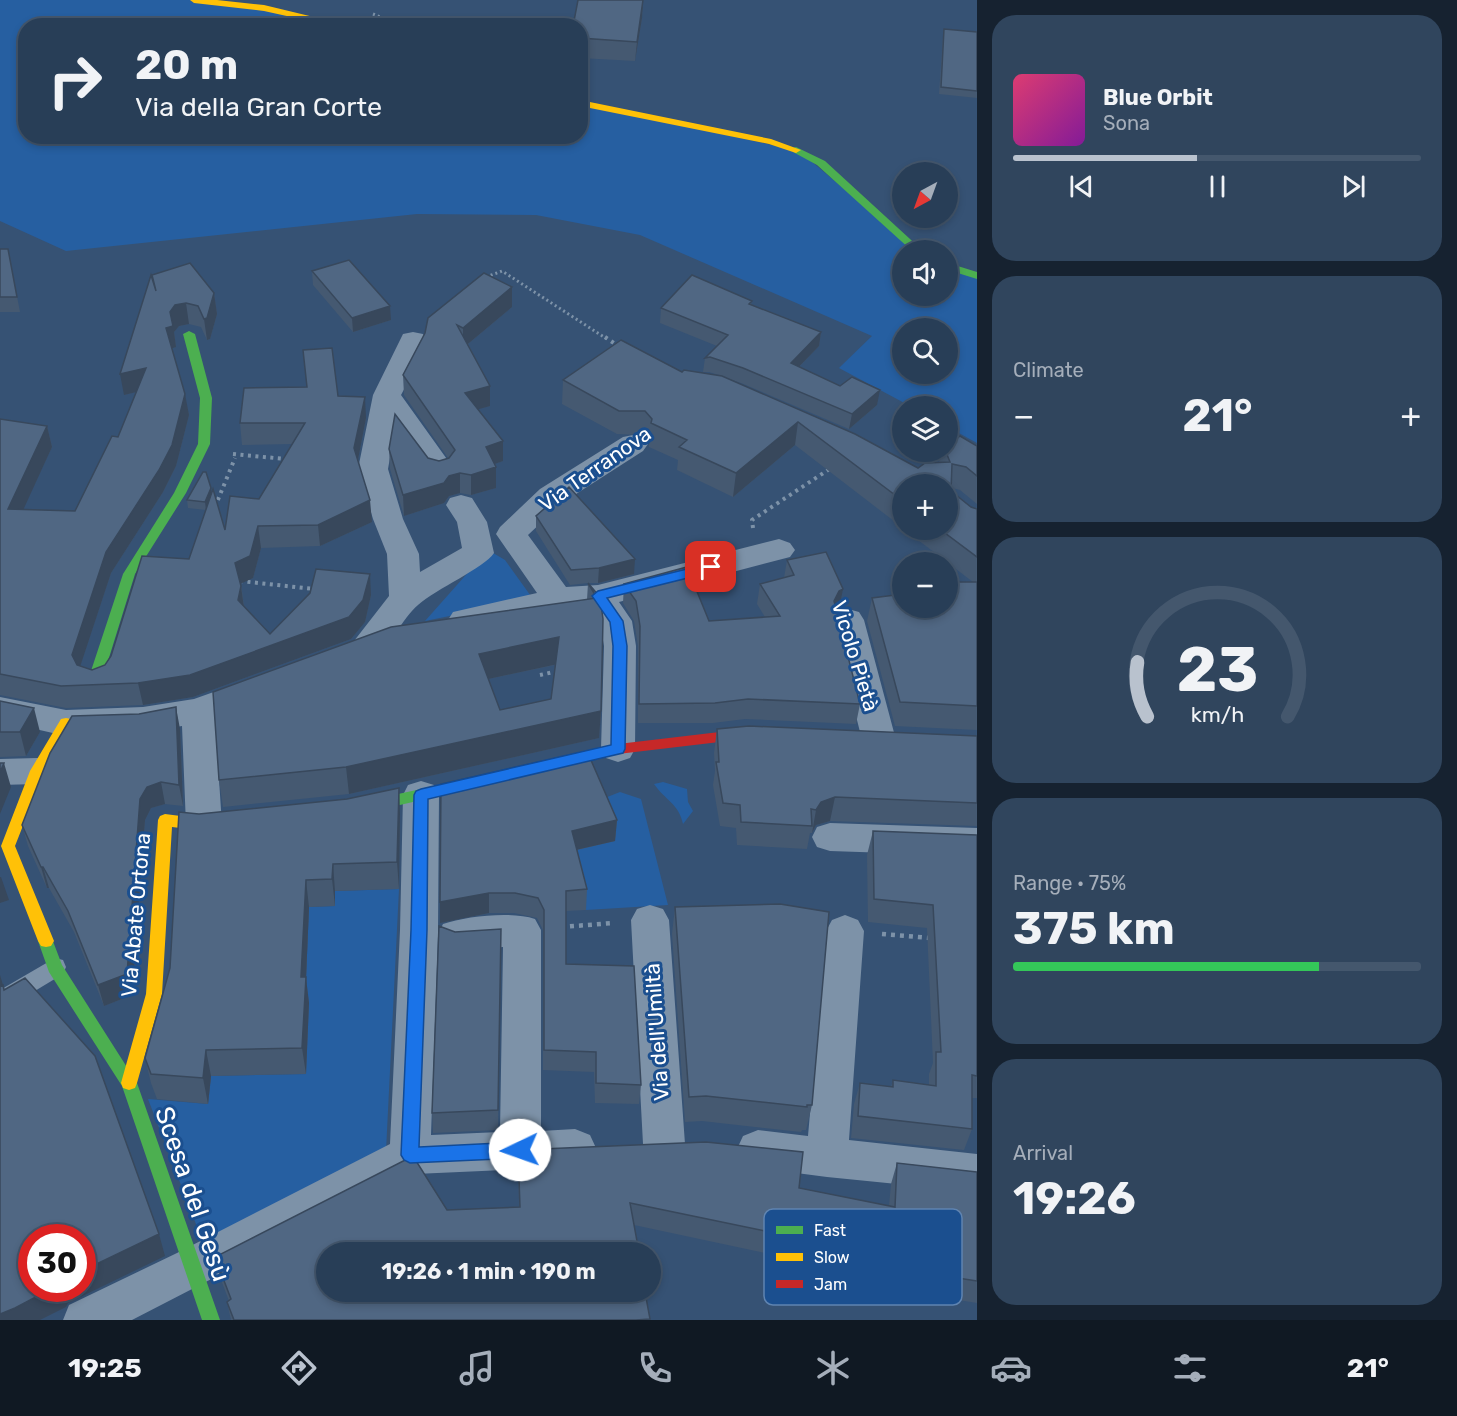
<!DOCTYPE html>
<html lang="en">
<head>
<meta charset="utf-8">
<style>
	:root { --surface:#283e57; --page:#30455d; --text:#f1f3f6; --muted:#a5aeba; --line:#44576d; --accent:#b9c2ce }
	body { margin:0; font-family:Rubik,sans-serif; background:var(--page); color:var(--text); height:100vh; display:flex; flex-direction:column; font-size:22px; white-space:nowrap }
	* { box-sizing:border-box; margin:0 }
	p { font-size:20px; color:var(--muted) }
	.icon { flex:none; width:33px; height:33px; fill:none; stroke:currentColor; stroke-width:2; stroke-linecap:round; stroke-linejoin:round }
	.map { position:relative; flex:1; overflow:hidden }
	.drawer { display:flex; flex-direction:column; gap:15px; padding:15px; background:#162230; width:480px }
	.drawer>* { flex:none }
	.hud { position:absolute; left:18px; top:18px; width:570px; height:126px; border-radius:24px; box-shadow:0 3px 9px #0003,0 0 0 2px var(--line); background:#283e57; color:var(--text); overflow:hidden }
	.needle { width:39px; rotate:221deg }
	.fabs { position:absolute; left:892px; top:162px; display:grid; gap:12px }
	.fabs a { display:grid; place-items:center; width:66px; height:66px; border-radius:50%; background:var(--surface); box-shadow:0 3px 9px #0003,0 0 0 2px var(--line); font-size:30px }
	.speed { position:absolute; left:18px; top:1224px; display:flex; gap:12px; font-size:30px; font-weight:700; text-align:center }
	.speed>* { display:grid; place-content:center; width:78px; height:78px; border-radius:50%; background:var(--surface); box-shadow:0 3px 9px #0003,0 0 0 2px var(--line); line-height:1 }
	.speed .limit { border:9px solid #d22; background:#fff; color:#111 }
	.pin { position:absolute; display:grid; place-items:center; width:51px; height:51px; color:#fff; margin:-26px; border-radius:12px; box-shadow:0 3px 9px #0006 }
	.me { position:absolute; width:66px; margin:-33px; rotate:267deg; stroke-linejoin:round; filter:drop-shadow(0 0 4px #0008) }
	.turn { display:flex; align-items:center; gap:21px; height:126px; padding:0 18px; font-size:27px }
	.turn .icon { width:78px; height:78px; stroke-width:2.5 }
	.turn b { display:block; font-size:42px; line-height:51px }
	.big { font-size:45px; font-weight:700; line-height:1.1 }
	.drawer .card { flex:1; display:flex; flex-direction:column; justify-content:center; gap:9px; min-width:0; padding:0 21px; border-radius:24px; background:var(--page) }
	.drawer .dial { align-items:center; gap:0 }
	.dial svg { height:156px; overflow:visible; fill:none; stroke:var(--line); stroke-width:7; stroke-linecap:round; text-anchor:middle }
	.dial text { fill:var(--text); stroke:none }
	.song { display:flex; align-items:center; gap:18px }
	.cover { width:72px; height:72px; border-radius:9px; background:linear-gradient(135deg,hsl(340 70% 55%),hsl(290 70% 35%)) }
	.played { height:6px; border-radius:3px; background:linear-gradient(90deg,var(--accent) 45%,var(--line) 45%) }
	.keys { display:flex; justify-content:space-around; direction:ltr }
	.heat { display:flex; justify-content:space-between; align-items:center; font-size:33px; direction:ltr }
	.charge { height:9px; border-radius:4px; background:linear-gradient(90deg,#34c759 75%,var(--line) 0) }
	.trip { position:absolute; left:316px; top:1242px; width:345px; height:60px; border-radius:30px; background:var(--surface); box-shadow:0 3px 9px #0003,0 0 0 2px var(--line); font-weight:700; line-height:60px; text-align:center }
	.tabs { display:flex; height:96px; justify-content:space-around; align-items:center; background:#101923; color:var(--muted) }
	.tabs .icon { width:42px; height:42px }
	.tabs .selected { color:var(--accent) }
	.tabs b { font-size:27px; color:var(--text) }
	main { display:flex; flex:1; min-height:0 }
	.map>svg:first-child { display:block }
	.green { fill:#265fa1; fill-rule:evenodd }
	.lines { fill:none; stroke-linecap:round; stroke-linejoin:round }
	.path-far2 { stroke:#7d92a8; stroke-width:3; stroke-dasharray:2 3; stroke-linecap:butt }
	.path-far1 { stroke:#7d92a8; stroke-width:4; stroke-dasharray:3 4.5; stroke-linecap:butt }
	.path { stroke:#7d92a8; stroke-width:4.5; stroke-dasharray:4 5; stroke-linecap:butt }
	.lane { fill:#7d92a8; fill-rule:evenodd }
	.street { fill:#7d92a8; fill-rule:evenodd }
	.fast { fill:#4caf50; fill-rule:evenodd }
	.slow { fill:#ffc107; fill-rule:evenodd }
	.jam { fill:#c62828; fill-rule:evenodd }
	.wall { fill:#455971; fill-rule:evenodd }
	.shaded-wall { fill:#38485c }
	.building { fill:#506783; stroke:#38485c; stroke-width:1.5; fill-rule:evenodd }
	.route { fill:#1a73e8; stroke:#114b97; stroke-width:1.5 }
	.labels { text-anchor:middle; stroke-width:6; stroke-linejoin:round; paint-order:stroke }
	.street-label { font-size:21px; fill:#fff; stroke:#1b4f8f }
	.near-street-label { font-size:26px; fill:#fff; stroke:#1b4f8f }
	.key { fill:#1b4f8f; stroke:#5f84b1; stroke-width:1.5 }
	.key-label { font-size:16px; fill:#fff }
</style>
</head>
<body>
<main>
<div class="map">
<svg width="977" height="1320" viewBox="0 0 977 1320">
	<rect width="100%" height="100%" fill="#365274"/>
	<path class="green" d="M0 0H194L264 8 347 25 26 26V136H580L581 103 799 151 917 250H903V296H948V266L977 276V443L948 427V406H910L839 368 872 336 640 235 536 215 417 214 66 251 0 221ZM903 328H948V374H903Z
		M488 550 505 560 533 599 425 621Z
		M663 782 687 789 688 802 693 811 683 824C679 804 665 800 654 784Z
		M620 792 641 799 668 905 586 910 577 875 518 799 597 801Z
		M399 889 386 1151 204 1245 148 1099 208 1104 211 1076 306 1074 305 1003 309 907 335 906V891Z"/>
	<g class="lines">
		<path class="path-far2" d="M373 14 403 26
			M486 277 502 271 607 339"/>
		<path class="path-far1" d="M605 337 618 346
			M233 454 285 459
			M215 507 235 458
			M753 528 752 520 831 468
			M240 581 314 589
			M540 675 558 671"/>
		<path class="path" d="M561 927 614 923
			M882 934 931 938"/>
		<path class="lane" d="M55 958 63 960 66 967 63 974 0 1012V990Z"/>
		<path class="street" d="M413 332 423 334 427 340 424 352 401 395 454 469 449 476 439 479 429 476 395 428 388 469 403 519 419 554 420 572 462 548 457 522 446 505 450 498 461 495 472 498 487 522 494 553C484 568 436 589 418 605 403 617 388 650 374 659 366 663 359 661 351 658L347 650 389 596 387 554 373 519 358 469 373 395 403 334Z
			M633 435 643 437 648 444 643 451 562 503 528 535 566 587 598 585 779 539 790 543 795 550 790 557 619 602 632 621 636 646 635 749 630 758 618 762 606 758 601 749 604 646 600 623 589 608 558 610 464 631 453 628 448 620 453 612 537 593 496 534 500 527 540 489 623 437Z
			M848 609 859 612 864 620 896 740 891 749 879 753 867 749 862 740 832 620 837 612Z
			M256 677 268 680 273 689 268 698 215 718 222 825 217 835 204 839 191 835 186 825 182 726 143 733 66 736 0 721V697L66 710 143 707 194 699Z
			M37 758 49 762 54 771 49 780 37 784 0 785V759Z
			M421 781 434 785 439 795 438 934 443 924C466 916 512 911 535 919L541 930V1131L575 1129 590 1135 596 1148 590 1161 575 1167 415 1174 132 1320H63L69 1305 177 1253 390 1144 400 930 403 795 408 785ZM438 936 443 946 456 951 503 947 500 1132 431 1135Z
			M830 823 977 828V856L830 851 817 847 812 837 817 827Z
			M650 905 663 909 669 920 685 1144 679 1157 664 1163 649 1157 643 1144 631 920 637 909Z
			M845 915 858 920 864 931 849 1140 977 1154V1192L827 1177 758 1168 743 1162 737 1149 743 1136 758 1130 808 1136 826 931 832 920Z"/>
		<path class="fast" d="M796 147 825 161 922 250H911L817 165 793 152V148Z
			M948 263 977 272V279L948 270Z
			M189 331 195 334 212 398 210 444 186 493 135 574 103 677 96 682 89 677 123 574 174 493 198 444 200 398 183 334Z
			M485 775 490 776 492 780 490 784 357 815 352 813 350 809 352 805 357 803Z
			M46 935 51 936 62 965 137 1083 220 1320H202L122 1086 49 972 38 941 41 936Z"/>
		<path class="slow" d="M190 0H217L264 5 351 26H332L264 11 194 3Z
			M580 100 771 139 801 150 796 153 769 144 580 106Z
			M66 718 71 719 73 723 44 772 15 846 54 941 51 946 46 947 41 946 38 941 1 846 30 771 61 719Z
			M165 814 204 819 222 817 227 819 229 823 227 827C209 833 190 829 172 827L162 994 137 1083 135 1088 129 1090 123 1088 121 1083 146 994 158 820 160 816Z"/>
		<path class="jam" d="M745 729 764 731 766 735 764 739H745L618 754 544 771 539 770 537 766 539 762 544 761 618 744Z"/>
	</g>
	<path class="wall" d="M643 0 642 18 635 61 580 58V26Z
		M944 29 977 32V98L939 94 943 36Z
		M0 249H8L20 312H0Z
		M312 271 391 320 353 332 313 285Z
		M153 284 214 293 217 314 210 339 207 340 201 327 189 324 179 326 174 332 176 347 172 348 189 415 176 466 163 492 111 573 80 666 92 670 105 665 189 559 206 510 188 508 187 500 212 493 225 530 259 499 292 444 242 445 240 423 307 387 303 350 338 396 366 418 358 459 372 522 320 546 261 548 253 578 241 583 244 607 270 634 371 595 365 622 351 639 193 697 143 705 66 708 0 695V419L47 426 52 447 23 509 75 511 118 437 136 392 124 395Z
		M752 301 751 304 821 332 819 346 799 367 877 405 849 429 741 383 729 379 918 468 939 462 942 452H948L977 446V504L960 490 952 488 951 491 971 507 977 509V730L895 726 867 621 872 598 903 608 973 582 905 530H948L903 484V528L795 445 733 497 677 470 678 460 649 447V442L643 435 617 434 562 404 563 380 682 372 719 375 709 372H703L705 358 717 346 660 323 661 308Z
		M512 307 468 344 490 386V406L478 409 503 461 494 464 496 467V488L471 495 460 493 449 496 444 503 404 516 390 469 389 449 439 461 448 458 404 395 403 375 425 333Z
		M536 516 634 574 598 583H588L600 597 601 711 599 738 349 794 223 807 219 780 587 600 588 583 570 585 536 531ZM555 665 551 699 500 710 488 679Z
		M787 560 839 609 836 610 860 704 856 724 745 719 713 723H638V646L634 621 623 603 624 584 709 621 765 617 757 604 760 584 784 578Z
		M0 701 40 732 26 756 0 757Z
		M180 729 183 806 165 804 151 808 145 820 132 995 104 1006 74 932 49 888H47L28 846 22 825Z
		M717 729 977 736V826L830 821 816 825 812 833H810L807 849 737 845 736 828 720 826 713 785 715 771 714 753Z
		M199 814H400L399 889 335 891V906L309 907 306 978 309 1003 306 1074 211 1076 208 1104 157 1099 151 1083 145 1058 170 968Z
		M617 820 615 841 577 850 587 889 586 910 566 911V964L641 1085 639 1104 595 1103 594 1072 543 1070V930L537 918 514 913H489L440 923V902Z
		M873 831 977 835V1098H972V1129L964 1150 851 1138 854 1104 860 1083 891 1087 893 1080 929 1085V1074L933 1063 927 928 868 922 867 855Z
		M675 907 812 1105 806 1130H802L801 1132 702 1121 685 1122 672 934Z
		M501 929 498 1130 433 1133 432 1113Z
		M518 1150 799 1188 889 1206 891 1184 897 1163 977 1172V1303L890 1289 886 1300 794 1280 788 1258 634 1225 649 1320H231L227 1302 229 1301 220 1277 215 1257 447 1210 519 1207Z"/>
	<path class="shaded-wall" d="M643 0 642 18 635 61 637 42Z
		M512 287V307L463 348V328Z
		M214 293 217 314 210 339 207 340 204 319Z
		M186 303 189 324 179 326 174 332 176 347 170 349 166 328 170 312 175 305Z
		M390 306 391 320 353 332 352 318Z
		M821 332 819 346 789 377 791 363Z
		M146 368 149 389 124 395 120 374Z
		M490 386V406L465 413V393Z
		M880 390 877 405 849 429 852 414Z
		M185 394 189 415 176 466 163 492 111 573 77 676 72 655 106 552Z
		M365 397 366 418 356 470 354 448Z
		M798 422 795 445 733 497 736 473Z
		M47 426 52 447 14 530 8 509Z
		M503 441V461L486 467V447Z
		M496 467V488L471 495V475Z
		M460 473V493L449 496 444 503 404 516 403 495 449 476Z
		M211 488 212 495 206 510 205 502Z
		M370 500 372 522 320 546 318 525Z
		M258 526 261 548 253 578 238 585 235 563Z
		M635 559 634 574 598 583 599 568Z
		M370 574 371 595 365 622 351 639 193 697 143 705 138 683 349 617Z
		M241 586 244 608 238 600Z
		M843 589 839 609 835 611 834 601 839 591Z
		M559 637 558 664 479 681V654Z
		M176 707 180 729 183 806 179 785Z
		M34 708 40 732 26 756 20 732Z
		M601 711 599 738 349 794 346 767Z
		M4 763 11 787 0 814V772Z
		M161 782 165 804 151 808 145 820 132 995 104 1006 98 985 140 799 147 787Z
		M399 788 400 814 399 889 397 862Z
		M835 797 830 821 816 825 812 833 816 810 821 802Z
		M617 820 615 841 571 851 572 831Z
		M333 864 335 891V906L332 879Z
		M41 867H43L49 888H47Z
		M0 877H1L9 900 0 903Z
		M306 880 309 907 306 978 309 1003 306 1074 302 1048 301 977Z
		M489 893V913L440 923V902Z
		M0 975 3 985 0 988Z
		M206 1050 211 1076 208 1104 203 1078Z
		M159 1234 165 1256 68 1303 66 1307 40 1320H0V1314L53 1288H82V1271Z"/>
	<path class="building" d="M578 0H643L637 42 580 38V26H573Z
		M944 29 977 32V91L941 87Z
		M0 249H8L17 297H0Z
		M349 260 390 306 352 318 312 271Z
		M190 263 214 293 207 318 204 319 198 306 186 303 175 305 170 312 173 326 166 328 185 394 172 445 159 470 106 552 72 655 77 665 92 670 105 665 111 656 142 556 189 559 213 489 225 530 230 496 259 499 305 423H240L244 388 307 387 303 350 332 348 338 396 365 397 354 448 370 500 318 525 258 526 250 556 235 563 241 586 238 600 270 634 310 593 316 569 370 574 363 600 349 617 190 675 138 683 61 686 0 674V419L47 426 8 509 75 511 112 436 118 437 146 368 120 374 151 275 156 291 152 275Z
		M484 273 512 287 463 328 457 325 490 386 465 393 503 441 486 447 496 467 471 475 460 473 449 476 444 483 403 495 389 449 395 414 428 458 439 461 449 458 455 450 403 375 425 333 428 318Z
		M692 275 752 301 749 304 821 332 791 363 840 386 852 377 880 390 852 414 743 368 710 357 705 358 728 335 661 308Z
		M621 340 682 372 684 370 722 376 855 434 918 468 925 463 950 462 946 452H945H948V446L960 436 977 446V476L966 467 952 464 951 491 971 507 977 509V557L941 530H948V484H903V501L798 422 736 473 679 447 687 440 651 423 652 419 645 411H619L563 380Z
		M203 472H206L211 488 205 502 187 500Z
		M569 487 635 559 599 568 571 570 536 516Z
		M826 552 843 589 839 591 834 601 860 704 748 699 715 703 639 704 640 626 636 601 624 584 687 567 709 621 780 616 760 584 794 575 787 560Z
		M948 582H977V706L900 702 872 598 903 594V608H948Z
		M588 583 600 597 603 619 601 711 346 767 219 780 213 692 391 627 597 598ZM559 637 551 699 500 710 479 654Z
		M0 701 34 708 20 732H0Z
		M176 707 179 785 161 782 147 787 140 799 127 974 98 985 68 911 43 867H41L22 825 50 753 72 716 139 714Z
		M749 726 977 736V803L835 797 821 802 816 810 811 809 812 826 741 822 740 805 723 803 716 762H719L717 729Z
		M587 751 617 820 572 831 587 889 566 891V964L634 966 641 1085 596 1083V1052L544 1050V910L538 898 515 893H489L440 902 441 784Z
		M0 763H4L0 772Z
		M399 788 397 862 333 864 332 879 306 880 301 977H306L302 1048 206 1050 203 1078 151 1074 145 1058 170 968 179 812 199 814 347 799Z
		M873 831 977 835V1076L972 1075V1129L858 1116 860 1083 893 1087V1080L936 1086V1052H941L933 905 874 899Z
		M780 904 829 912 812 1105H807V1107L706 1096 689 1097 675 907Z
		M439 926 455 932 501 929 498 1110 432 1113Z
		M25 978 95 1056 159 1234 82 1271V1238H32V1288H53L15 1308 0 1314V987L3 985 4 990Z
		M706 1142 803 1152 799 1188 895 1207 897 1163 977 1172V1281L894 1268V1280L799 1260 794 1237 630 1203 639 1252H327V1292H645L650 1319 636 1320H234L227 1302 231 1299 215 1257 413 1156 447 1210 520 1207 518 1150Z"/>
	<path class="route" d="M711 563 716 564 718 567 716 571 607 598 623 621 627 646 625 749 623 753 428 799 427 930 419 1147 520 1142 526 1145 529 1150 526 1156 520 1158 410 1163 404 1160 401 1155 411 930 414 795 416 791 421 789 611 745 613 646 610 622 592 596 598 591Z"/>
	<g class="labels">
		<g class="street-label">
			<text transform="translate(595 469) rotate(-35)" y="7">Via Terranova</text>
			<text transform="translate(855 656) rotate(73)" y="7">Vicolo Pietà</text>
			<text transform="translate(136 915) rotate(-85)" y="7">Via Abate Ortona</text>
			<text transform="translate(657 1032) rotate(-94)" y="7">Via dell'Umiltà</text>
		</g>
		<g class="near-street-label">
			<text transform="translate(193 1194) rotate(71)" y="9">Scesa del Gesù</text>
		</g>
	</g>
	<rect x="764" y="1209" width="198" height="96" rx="9" class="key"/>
	<rect x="776" y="1226" width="27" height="8" fill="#4caf50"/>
	<rect x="776" y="1253" width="27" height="8" fill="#ffc107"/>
	<rect x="776" y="1280" width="27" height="8" fill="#c62828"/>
	<g class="key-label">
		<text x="814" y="1236">Fast</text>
		<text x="814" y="1263">Slow</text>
		<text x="814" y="1290">Jam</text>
	</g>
</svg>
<div class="fabs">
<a><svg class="needle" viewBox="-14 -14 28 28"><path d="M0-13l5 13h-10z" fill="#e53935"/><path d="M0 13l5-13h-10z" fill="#a5aeba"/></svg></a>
<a><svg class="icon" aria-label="sound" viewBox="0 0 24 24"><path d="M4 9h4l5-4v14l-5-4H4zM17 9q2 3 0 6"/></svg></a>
<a><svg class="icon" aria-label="search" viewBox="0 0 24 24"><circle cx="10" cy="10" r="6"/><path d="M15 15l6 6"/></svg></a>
<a><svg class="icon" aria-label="layers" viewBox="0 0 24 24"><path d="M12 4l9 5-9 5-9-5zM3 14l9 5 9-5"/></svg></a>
<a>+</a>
<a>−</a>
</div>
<div class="speed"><div class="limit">30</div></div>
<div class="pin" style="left:711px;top:567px;background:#d93025"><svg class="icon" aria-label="arrive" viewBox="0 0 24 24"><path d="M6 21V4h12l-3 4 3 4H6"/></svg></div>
<svg class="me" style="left:520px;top:1150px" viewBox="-20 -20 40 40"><circle r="19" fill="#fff"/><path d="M0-13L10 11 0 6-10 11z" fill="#1a73e8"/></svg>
<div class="trip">19:26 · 1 min · 190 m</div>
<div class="hud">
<div class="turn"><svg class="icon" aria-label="right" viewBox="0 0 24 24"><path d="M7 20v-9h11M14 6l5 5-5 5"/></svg><div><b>20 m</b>Via della Gran Corte</div></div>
</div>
</div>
<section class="drawer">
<div class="card">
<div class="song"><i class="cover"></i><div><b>Blue Orbit</b><p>Sona</p></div></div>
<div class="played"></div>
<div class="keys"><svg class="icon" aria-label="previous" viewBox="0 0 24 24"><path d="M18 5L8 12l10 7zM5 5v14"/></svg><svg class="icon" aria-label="pause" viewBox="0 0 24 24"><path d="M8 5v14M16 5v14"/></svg><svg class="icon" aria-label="next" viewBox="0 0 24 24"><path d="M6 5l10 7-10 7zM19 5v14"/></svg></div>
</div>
<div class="card"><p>Climate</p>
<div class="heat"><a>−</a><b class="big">21°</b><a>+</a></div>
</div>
<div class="card dial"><svg viewBox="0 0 100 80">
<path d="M14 69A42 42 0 1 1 86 69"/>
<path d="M14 69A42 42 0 0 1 9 41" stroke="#b9c2ce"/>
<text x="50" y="56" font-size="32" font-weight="700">23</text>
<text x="50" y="72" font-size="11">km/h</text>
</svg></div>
<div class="card"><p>Range · 75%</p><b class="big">375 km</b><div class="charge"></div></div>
<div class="card"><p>Arrival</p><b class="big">19:26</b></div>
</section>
</main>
<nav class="tabs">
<b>19:25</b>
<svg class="icon selected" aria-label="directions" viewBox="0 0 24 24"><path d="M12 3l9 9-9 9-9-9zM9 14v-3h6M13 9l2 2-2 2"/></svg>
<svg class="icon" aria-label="music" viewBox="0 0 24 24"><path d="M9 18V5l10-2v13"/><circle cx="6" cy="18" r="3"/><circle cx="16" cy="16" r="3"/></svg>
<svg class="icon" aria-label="phone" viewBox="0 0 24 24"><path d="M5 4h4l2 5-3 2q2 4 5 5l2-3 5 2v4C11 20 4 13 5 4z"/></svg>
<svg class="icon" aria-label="climate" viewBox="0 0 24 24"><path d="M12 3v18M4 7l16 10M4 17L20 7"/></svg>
<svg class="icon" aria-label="car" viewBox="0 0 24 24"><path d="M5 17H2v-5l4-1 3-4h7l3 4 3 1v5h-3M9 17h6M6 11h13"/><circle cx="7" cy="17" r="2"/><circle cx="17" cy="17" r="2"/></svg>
<svg class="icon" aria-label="filters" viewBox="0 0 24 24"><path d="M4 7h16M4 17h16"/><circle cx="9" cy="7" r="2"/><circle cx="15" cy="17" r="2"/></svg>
<b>21°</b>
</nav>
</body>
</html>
